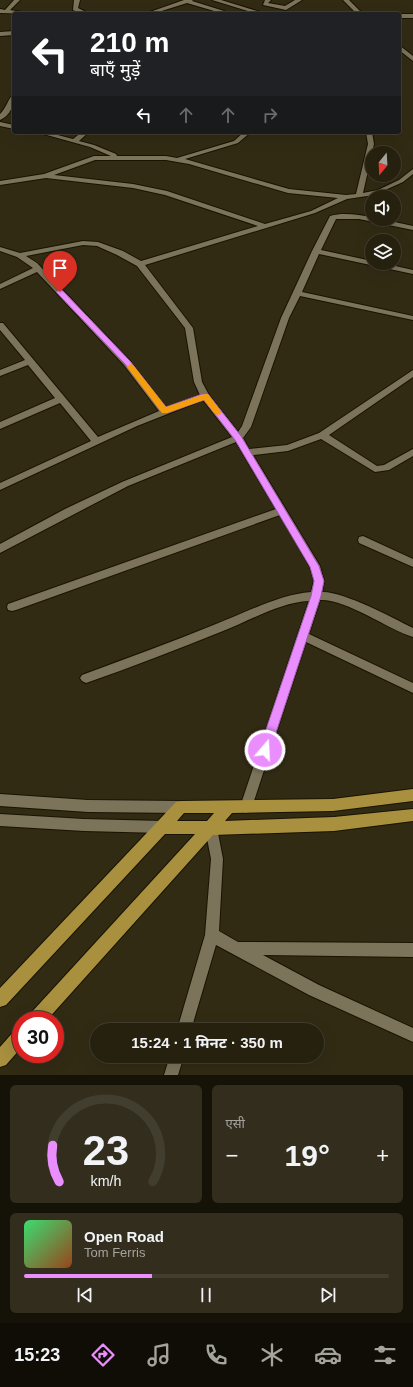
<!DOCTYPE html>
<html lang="hi">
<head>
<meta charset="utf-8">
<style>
	:root { --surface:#26200f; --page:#322d1d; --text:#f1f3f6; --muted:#a4a39e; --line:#423e2f; --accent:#ea8dfd }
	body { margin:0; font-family:Arial,"Noto Sans Devanagari",sans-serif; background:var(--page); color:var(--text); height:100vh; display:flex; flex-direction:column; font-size:15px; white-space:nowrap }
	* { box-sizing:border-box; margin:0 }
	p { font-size:13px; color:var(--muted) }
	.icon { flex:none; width:22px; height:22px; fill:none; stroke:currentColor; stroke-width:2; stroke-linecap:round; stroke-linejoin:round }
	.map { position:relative; height:1075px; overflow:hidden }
	.drawer { display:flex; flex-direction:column; gap:10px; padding:10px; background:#151208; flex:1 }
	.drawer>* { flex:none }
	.banner { position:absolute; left:12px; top:12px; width:389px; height:122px; border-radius:4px; box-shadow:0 4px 16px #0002,0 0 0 1px var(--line); background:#202124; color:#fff; overflow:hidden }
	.needle { width:26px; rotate:198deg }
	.fabs { position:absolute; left:365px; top:146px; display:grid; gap:8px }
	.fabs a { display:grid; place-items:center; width:36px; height:36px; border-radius:50%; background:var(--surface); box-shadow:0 4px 16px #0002,0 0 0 1px var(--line); font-size:20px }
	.speed { position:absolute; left:12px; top:1011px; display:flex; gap:8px; font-size:20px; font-weight:700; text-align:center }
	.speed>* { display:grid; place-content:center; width:52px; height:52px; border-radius:50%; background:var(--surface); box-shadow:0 4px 16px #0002,0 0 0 1px var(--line); line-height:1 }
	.speed .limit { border:6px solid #d22; background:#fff; color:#111 }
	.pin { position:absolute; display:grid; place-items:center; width:34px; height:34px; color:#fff; margin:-41px -17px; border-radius:50% 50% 50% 0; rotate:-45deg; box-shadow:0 0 4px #0007 }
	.pin .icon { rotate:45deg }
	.me { position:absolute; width:44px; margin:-22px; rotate:19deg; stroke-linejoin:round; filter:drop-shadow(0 0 3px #0008) }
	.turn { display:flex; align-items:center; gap:14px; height:84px; padding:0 12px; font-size:18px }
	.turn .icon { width:52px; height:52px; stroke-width:2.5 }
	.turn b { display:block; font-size:28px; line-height:34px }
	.lanes { display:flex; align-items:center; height:38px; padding:0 12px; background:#0003; justify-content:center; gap:20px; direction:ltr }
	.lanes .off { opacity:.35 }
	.big { font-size:30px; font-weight:700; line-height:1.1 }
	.drawer .tile { flex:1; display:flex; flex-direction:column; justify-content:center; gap:6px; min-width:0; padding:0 14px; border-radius:6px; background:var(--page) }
	.drawer .dial { align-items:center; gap:0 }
	.dial svg { height:104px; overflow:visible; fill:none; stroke:var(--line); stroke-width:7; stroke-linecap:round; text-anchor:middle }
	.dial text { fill:var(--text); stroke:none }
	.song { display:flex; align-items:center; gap:12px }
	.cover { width:48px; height:48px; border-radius:6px; background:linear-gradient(135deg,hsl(140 70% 55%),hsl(20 70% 35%)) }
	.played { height:4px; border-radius:2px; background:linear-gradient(90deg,var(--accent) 35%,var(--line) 35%) }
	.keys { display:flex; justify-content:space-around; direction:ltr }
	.heat { display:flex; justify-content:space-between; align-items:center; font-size:22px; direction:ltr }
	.drawer .tiles { flex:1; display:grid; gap:10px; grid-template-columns:1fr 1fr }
	.tile:last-child { grid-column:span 2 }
	.trip { position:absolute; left:90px; top:1023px; width:234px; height:40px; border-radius:20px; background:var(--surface); box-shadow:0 4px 16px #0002,0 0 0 1px var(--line); font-weight:700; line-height:40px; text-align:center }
	.tab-bar { display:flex; height:64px; justify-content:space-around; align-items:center; background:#0f0d06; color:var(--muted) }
	.tab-bar .icon { width:28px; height:28px }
	.tab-bar .current { color:var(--accent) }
	.tab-bar b { font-size:18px; color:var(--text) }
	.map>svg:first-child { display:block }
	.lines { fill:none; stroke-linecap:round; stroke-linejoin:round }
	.minor-casing { stroke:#191300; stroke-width:2 }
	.secondary-casing { stroke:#191300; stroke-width:2 }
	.trunk-casing { stroke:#191300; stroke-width:2 }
	.minor { fill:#7b735a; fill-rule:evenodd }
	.secondary { fill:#7b735a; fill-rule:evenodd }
	.trunk { fill:#a8903f; fill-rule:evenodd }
	.route { fill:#ea8dfd; stroke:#985ca4 }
	.slow { fill:#f59e0b }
</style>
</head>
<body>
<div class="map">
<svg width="413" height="1075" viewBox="0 0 413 1075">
	<rect width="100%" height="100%" fill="#322b14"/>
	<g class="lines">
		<defs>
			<path id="minor" d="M14 0H20L10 10 34 14 0 13V9L5 10Z
				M74 0H80L78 8 90 14H82L73 10Z
				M184 0H193L192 1 224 11 221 13 187 3 152 14H144Z
				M212 0H221L267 14H258Z
				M265 0H271L268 3 285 6 295 0H302L286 10 263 5Z
				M343 0H349L363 14H357Z
				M399 14H413V18H399Z
				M14 31V35L0 36V32Z
				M399 45 413 56V61L399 50Z
				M14 94C14 105 11 115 0 120V114C6 109 8 98 14 94Z
				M0 122 14 125V129L0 126Z
				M36 132H46L73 139 82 132H89L79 141 94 145 116 154 117 156H166L177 158 234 141 244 132H251L238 143 185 159 289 189 346 195 356 194 368 144 366 132H372L374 144 363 193 378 190 399 180 413 169V174L403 182 374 195 347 199 315 213 145 265 193 328 202 382 209 395 238 432 242 426 281 318 312 251 330 216C344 212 358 215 372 217V219H381L413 226V230L359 219H336L321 250 372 261V263H382L413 270V274L319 254 302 292 413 316V320L300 296 289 318 251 427 243 438 249 449 287 445 319 433 413 370V377L329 435 377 466 384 465 413 449V456L389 470 375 472 321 439 288 451 253 455 320 566 324 581 322 592C343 591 393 618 413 628V637C387 629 347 599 320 600L309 634 413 683V693L306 642 252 807 250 811 246 813 242 811 240 807 309 601C281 602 249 621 223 631 178 649 132 667 86 683L82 681 80 678 82 675C127 658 172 642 216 624 245 613 280 594 311 592L314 581 310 567 280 515 16 610 12 611 8 610 7 607 8 604 276 509 236 442 128 486 0 553V544L65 509 122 482 232 437 203 400 137 426 0 490V483L91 441 60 403 0 429V422L55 398 28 365 0 376V370L25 360 0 330V323H3L98 437 159 411 124 365 37 272 0 289V284L33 268 17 257 0 251V247L20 253 83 241 98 242 123 251 141 261 258 226 165 195 133 188 46 178 0 185V181L44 174 94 156H111L90 147ZM95 160H166L189 164 288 193 338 198 311 211 265 224 167 191 133 184 54 175ZM83 245 97 246 117 255 137 266 185 328 194 382 200 395 166 408 130 361 37 263 26 256Z
				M363 536 413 559V567L359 543 358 540 359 537Z
				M211 822 215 824 217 828 223 859 219 931 238 942 413 943V957L263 955 319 985 413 1028V1042L309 995 216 945 191 1030H177L205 935 211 859 205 828 207 824Z
				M170 1056H184L178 1075H164Z"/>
			<path id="secondary" d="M0 794 88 800 181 801 185 803 187 807 185 811 181 813 88 812 0 806Z
				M0 814 84 819 162 821 166 823 168 827 166 831 162 833 84 831 0 826Z"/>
			<path id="trunk" d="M413 789V801L333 811 232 813 225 821 334 817 413 809V821L334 831 213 835 47 1020H28L30 1014 195 834H165L6 1005 0 1007V988L176 802 181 801 333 799ZM184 813H214L207 821H177Z
				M21 1028V1048L6 1065 0 1067V1047L15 1030Z"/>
		</defs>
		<use href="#minor" class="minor-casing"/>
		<use href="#secondary" class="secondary-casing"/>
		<use href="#trunk" class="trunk-casing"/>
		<use href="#minor" class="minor"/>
		<use href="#secondary" class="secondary"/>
		<use href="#trunk" class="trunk"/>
	</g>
	<path class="route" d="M60 289 62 290 130 361 166 407 202 394H208L241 436 319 566 324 581 321 596 269 754 265 755 261 754 259 750 311 596 314 581 310 567 235 440 204 400 167 413H162L125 364 57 293 56 292Z"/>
	<path class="slow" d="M131 364 133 365 166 407 205 394H208L222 413 218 415 215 414 204 400 167 413H162L127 367Z"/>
</svg>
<div class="fabs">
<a><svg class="needle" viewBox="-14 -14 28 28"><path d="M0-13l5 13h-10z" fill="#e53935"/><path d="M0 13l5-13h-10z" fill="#a4a39e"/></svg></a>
<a><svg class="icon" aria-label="sound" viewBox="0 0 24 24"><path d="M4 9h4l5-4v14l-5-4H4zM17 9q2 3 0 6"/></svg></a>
<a><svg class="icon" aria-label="layers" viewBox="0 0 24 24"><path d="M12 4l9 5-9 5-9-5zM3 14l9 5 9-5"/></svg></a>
</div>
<div class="speed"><div class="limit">30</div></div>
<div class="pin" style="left:60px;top:292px;background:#d93025"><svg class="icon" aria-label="arrive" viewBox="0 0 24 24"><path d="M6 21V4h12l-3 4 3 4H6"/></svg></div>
<svg class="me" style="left:265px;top:750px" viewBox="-20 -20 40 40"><circle r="17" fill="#ea8dfd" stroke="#fff" stroke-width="3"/><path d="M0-11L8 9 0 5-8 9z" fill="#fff"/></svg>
<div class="trip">15:24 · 1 मिनट · 350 m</div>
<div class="banner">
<div class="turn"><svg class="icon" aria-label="left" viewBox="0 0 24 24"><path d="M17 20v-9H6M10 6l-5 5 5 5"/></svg><div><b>210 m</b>बाएँ मुड़ें</div></div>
<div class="lanes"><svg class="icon" aria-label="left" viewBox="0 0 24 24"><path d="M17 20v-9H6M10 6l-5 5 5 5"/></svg><svg class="icon off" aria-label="ahead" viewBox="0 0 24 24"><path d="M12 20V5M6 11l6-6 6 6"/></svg><svg class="icon off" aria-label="ahead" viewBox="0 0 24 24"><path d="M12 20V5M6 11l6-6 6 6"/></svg><svg class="icon off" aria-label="right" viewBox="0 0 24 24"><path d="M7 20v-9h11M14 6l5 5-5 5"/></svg></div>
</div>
</div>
<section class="drawer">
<div class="tiles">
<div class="tile dial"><svg viewBox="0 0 100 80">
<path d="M14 69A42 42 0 1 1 86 69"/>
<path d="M14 69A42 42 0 0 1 9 41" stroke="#ea8dfd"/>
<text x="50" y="56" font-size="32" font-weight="700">23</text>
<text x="50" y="72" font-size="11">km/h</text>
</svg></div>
<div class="tile"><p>एसी</p>
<div class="heat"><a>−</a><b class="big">19°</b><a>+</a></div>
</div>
<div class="tile">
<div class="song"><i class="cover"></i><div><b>Open Road</b><p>Tom Ferris</p></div></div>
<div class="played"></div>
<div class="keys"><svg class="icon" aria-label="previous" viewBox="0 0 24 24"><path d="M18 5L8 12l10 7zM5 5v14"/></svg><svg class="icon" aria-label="pause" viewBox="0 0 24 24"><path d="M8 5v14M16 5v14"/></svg><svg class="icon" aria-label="next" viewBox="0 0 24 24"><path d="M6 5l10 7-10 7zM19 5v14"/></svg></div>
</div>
</div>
</section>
<nav class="tab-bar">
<b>15:23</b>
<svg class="icon current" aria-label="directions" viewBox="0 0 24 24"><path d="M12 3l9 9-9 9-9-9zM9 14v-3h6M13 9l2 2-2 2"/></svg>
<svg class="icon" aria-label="music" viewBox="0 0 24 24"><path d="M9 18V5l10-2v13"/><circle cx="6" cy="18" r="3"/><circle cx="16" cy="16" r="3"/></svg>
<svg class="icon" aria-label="phone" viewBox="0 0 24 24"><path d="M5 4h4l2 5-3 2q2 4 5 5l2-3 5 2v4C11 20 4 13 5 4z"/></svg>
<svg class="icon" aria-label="climate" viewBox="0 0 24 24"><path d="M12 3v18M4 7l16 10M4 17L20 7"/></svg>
<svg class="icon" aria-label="car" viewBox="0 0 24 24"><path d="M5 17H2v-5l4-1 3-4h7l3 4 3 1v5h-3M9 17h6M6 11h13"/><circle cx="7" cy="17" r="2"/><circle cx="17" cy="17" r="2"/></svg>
<svg class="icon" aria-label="filters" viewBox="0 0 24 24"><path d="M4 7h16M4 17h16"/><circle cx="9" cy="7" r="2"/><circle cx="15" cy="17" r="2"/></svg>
</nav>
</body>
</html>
